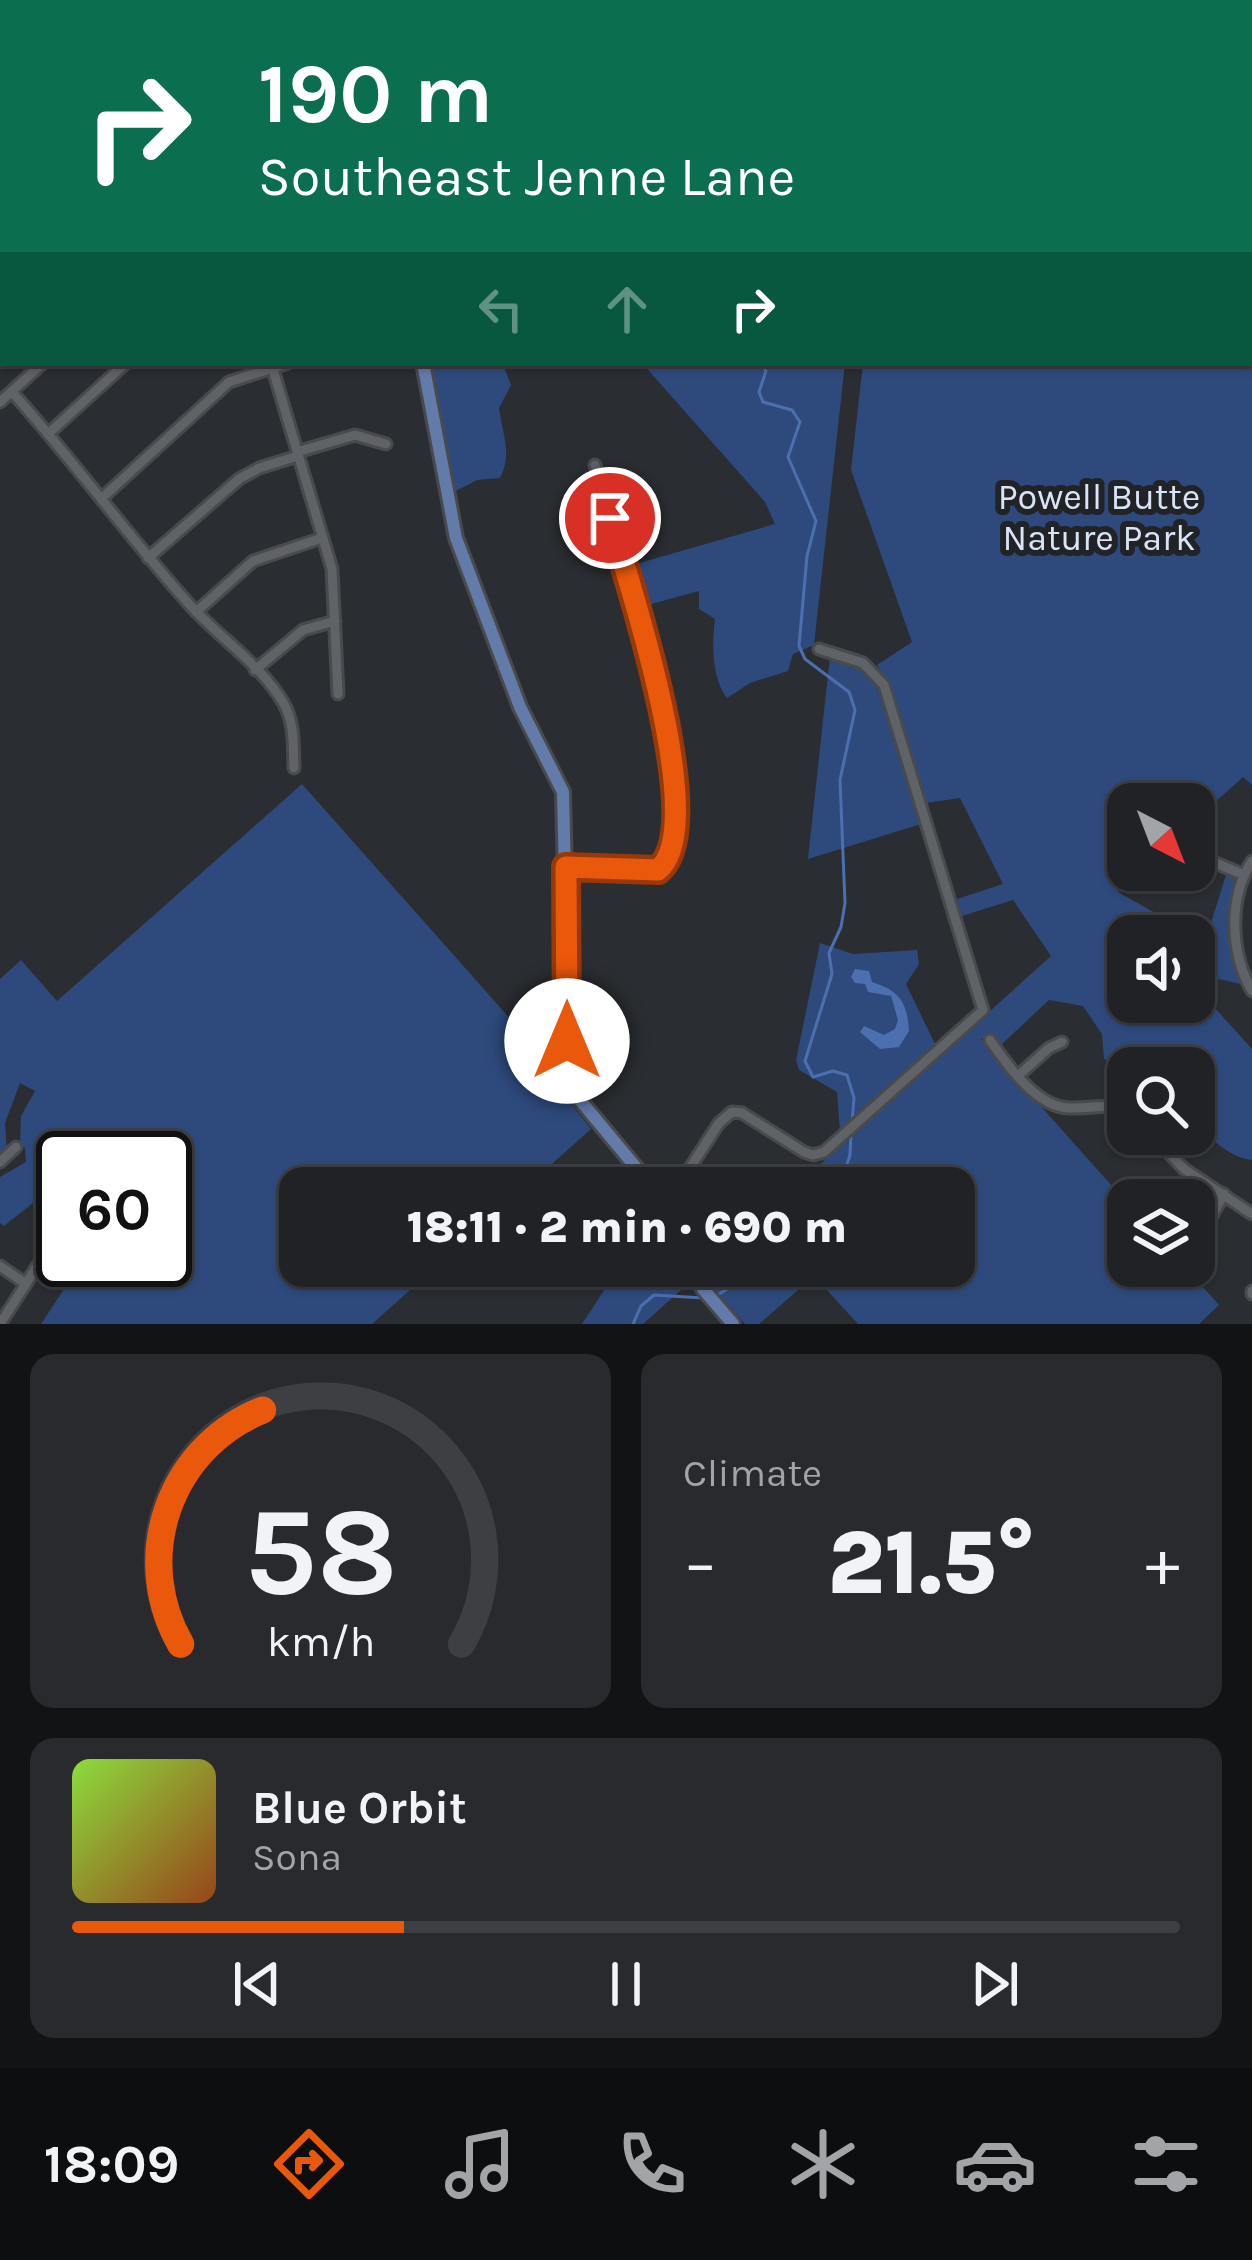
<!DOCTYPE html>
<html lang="en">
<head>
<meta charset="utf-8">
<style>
	:root { --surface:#202225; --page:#282a2d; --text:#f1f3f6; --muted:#a2a4a7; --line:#3d3f42; --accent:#ea580c }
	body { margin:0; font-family:Karla,sans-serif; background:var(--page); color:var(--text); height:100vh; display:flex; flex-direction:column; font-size:45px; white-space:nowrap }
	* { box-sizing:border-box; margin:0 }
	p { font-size:39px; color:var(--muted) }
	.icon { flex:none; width:66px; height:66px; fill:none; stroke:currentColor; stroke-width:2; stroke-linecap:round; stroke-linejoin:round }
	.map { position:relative; height:1324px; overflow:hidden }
	.drawer { display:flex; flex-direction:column; gap:30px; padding:30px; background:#121314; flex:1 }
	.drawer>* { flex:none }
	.guide { position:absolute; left:0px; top:0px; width:1254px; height:366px; box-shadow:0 3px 9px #0004,0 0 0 3px var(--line); background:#0b6e4f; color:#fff; overflow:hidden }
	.needle { width:78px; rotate:138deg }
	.tools { position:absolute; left:1107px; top:783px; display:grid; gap:24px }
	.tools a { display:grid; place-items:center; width:108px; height:108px; border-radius:24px; background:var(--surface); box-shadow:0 3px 9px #0004,0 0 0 3px var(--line); font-size:60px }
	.speed { position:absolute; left:36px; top:1131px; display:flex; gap:24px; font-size:60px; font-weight:700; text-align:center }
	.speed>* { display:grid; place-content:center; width:156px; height:156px; border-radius:50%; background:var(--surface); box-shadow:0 3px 9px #0004,0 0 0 3px var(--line); line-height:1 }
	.speed .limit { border:6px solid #111; border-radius:18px; background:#fff; color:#111 }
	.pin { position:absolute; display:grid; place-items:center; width:102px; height:102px; color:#fff; margin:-51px; border:6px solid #fff; border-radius:50%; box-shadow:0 3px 12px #0007 }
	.me { position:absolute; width:132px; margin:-66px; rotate:0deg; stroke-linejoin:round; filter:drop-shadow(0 0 9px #0008) }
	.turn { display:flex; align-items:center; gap:42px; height:252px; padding:0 60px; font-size:54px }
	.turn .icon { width:156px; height:156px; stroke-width:2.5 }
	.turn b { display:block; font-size:84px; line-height:102px }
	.lanes { display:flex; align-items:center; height:114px; padding:0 60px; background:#0003; justify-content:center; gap:60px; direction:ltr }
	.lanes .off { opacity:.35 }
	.big { font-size:90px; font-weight:800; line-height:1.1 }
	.drawer .tile { flex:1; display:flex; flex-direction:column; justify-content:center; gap:18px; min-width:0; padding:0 42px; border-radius:24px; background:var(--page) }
	.drawer .dial { align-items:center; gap:0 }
	.dial svg { height:312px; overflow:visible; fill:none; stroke:var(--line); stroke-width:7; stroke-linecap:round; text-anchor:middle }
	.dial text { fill:var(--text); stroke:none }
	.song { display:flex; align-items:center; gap:36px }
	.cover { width:144px; height:144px; border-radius:18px; background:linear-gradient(135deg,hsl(90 70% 55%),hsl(20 70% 35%)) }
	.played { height:12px; border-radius:6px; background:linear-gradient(90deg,var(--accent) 30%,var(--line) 30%) }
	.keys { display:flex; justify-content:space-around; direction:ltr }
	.heat { display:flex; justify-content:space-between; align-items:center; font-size:66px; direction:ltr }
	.drawer .tiles { flex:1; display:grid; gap:30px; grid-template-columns:1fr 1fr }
	.tile:last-child { grid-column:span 2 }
	.trip { position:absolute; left:279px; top:1167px; width:696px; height:120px; border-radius:24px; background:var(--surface); box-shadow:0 3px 9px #0004,0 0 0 3px var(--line); font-weight:800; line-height:120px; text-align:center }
	.tab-bar { display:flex; height:192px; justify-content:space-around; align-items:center; background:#0d0e0f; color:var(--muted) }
	.tab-bar .icon { width:84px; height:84px }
	.tab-bar .selected { color:var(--accent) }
	.tab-bar b { font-size:54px; color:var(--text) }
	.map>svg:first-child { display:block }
	.green { fill:#2e4a7d; fill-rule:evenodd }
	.water { fill:#4c6fb0 }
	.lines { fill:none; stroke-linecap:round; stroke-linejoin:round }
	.stream { stroke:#4c6fb0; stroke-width:3 }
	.minor-casing { stroke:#484a4d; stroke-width:15 }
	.major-casing { stroke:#484a4d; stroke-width:18 }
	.minor { stroke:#5f6266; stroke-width:9 }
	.major { stroke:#627ba8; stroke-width:12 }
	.route-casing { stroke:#983908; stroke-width:30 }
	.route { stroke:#ea580c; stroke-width:21 }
	.labels { text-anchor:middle; stroke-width:12; stroke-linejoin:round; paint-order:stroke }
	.park-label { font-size:36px; fill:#dae4f7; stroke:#212327 }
</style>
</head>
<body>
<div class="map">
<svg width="1252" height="1324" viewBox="0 0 1252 1324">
	<rect width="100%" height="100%" fill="#2a2d31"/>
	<path class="green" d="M951 0H1252V785L1243 777 1194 821V804H1128V870H1141L1118 892 1198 937 1211 923 1227 872 1234 874C1237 887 1232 900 1231 914 1229 939 1233 961 1241 984L1209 977 1215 1008 1252 1049V1160C1228 1157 1210 1138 1194 1120V1068H1132L1104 1059 1102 1034 1083 1006 1049 1000 1001 1045 993 1037 981 1039 1128 1204V1266H1184L1219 1305 1199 1324H858L814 1276 759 1324H745L702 1275V1266H954V1188H794L1051 956 1013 900 962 916 957 899 1003 884 960 798 926 803 891 690 877 665 912 642 851 470 863 363H1251V3H949ZM1128 936H1194V1002H1128Z
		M429 363H541L504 367 511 385 499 408C502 433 513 453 500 478L477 480 452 493Z
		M642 363H845L814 645 793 654 788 671 750 683 727 698C711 677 712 642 715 619L699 609V591L640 607 629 566 775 524 765 502Z
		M830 656 857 665 876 685 921 824 808 859Z
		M302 784 560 1075 565 1096 591 1129 525 1188H300V1266H437L372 1324H41L83 1260H165V1158L71 1155 63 1158C61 1187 24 1209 4 1226L0 1223V1177L26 1162 25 1148 20 1144 21 1116 35 1091 20 1083 5 1123 7 1155 0 1160V979L21 960 57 1001Z
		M820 943 853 954 917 950 919 964 906 984 936 1046 840 1132 837 1092 799 1070 796 1060Z
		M620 1266H683L690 1282 643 1324H582Z"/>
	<path class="water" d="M855 969 869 971 872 982C900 991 907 1002 909 1031L899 1047 880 1049 860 1032 864 1026 884 1035 895 1029 898 1020 891 996 868 992 865 984 855 983 851 977Z"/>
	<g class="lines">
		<path class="stream" d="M851 3 852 0
			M761 363 766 371 759 392 763 402 792 410 800 422 788 457 816 521 807 556 799 646 805 659 849 692 855 710 840 780 845 903 841 927 829 953 832 974 805 1061 813 1077 833 1071 847 1075 854 1098 852 1122
			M839 1188 850 1155 851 1132
			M714 1297 765 1266
			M633 1324 641 1306 654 1295 704 1298"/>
		<defs>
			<path id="minor" d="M919 3 920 0
				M271 363 332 569 338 694
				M12 392C73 460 127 535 189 604 219 638 261 664 284 704 295 724 293 746 294 768
				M0 402 43 363
				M49 433 126 363
				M297 452 355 435 386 444
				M102 498 229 382 288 363
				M148 558 239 479 259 468 298 456
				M196 612 253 561 322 538
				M255 670 303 630 335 621
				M1252 861C1228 898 1230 953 1252 991
				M566 867 659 870C714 823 614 532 595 465
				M1185 885 1211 861 1244 875
				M990 1040C1007 1065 1037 1108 1070 1108 1093 1109 1106 1102 1128 1112
				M1019 1075 1049 1048 1062 1042
				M1151 1134 1184 1169 1252 1214
				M0 1162 16 1147
				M677 1188 719 1123 732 1112 742 1113 804 1152 813 1155 824 1152 983 1010 884 685 863 663 819 649
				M1194 1237 1209 1221 1224 1194
				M0 1266 26 1284
				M1252 1291V1294
				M0 1324 63 1226"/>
			<path id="major" d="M400 0 401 3
				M423 363 456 538 520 707 563 792 570 1088 653 1188
				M692 1266 703 1289 733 1324"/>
		</defs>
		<use href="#minor" class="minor-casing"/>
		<use href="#major" class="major-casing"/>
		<use href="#minor" class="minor"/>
		<use href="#major" class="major"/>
	</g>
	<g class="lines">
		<defs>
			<path id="route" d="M567 1041 566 867 658 870C711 827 628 579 610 518"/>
		</defs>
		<use href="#route" class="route-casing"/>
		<use href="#route" class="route"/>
	</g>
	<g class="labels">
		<g class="park-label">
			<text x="1099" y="509">Powell Butte<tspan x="1099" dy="41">Nature Park</tspan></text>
		</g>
	</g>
</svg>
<div class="tools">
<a><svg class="needle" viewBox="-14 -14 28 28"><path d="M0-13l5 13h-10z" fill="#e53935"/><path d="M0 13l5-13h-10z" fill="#a2a4a7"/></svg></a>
<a><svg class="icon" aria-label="sound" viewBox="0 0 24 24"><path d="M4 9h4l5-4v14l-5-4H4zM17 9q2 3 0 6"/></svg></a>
<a><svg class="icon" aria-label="search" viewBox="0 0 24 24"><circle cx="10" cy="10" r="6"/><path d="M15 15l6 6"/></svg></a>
<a><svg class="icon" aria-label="layers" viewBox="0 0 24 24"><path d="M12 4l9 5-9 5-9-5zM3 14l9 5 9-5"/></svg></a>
</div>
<div class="speed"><div class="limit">60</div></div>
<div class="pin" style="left:610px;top:518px;background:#d93025"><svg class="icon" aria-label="arrive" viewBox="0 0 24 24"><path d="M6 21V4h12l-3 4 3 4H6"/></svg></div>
<svg class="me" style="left:567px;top:1041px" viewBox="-20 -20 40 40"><circle r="19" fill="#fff"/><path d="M0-13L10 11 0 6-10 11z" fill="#ea580c"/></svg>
<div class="trip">18:11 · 2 min · 690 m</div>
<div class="guide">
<div class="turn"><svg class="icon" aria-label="right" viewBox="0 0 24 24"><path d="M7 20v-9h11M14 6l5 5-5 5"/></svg><div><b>190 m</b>Southeast Jenne Lane</div></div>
<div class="lanes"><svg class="icon off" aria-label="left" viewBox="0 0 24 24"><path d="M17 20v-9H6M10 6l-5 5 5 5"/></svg><svg class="icon off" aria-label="ahead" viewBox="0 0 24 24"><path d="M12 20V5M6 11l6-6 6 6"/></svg><svg class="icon" aria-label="right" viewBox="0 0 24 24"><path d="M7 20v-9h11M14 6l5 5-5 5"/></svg></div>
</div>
</div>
<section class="drawer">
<div class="tiles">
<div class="tile dial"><svg viewBox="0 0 100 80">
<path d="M14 69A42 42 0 1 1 86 69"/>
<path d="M14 69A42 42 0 0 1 35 9" stroke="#ea580c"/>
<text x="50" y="56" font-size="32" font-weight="700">58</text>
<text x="50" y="72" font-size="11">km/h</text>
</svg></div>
<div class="tile"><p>Climate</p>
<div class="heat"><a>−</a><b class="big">21.5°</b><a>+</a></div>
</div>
<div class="tile">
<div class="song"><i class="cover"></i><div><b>Blue Orbit</b><p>Sona</p></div></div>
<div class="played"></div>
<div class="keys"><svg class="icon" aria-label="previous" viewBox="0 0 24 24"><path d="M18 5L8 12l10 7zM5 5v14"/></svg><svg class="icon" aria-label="pause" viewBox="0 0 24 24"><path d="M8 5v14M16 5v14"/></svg><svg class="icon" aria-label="next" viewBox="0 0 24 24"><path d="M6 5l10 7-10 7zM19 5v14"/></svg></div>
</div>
</div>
</section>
<nav class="tab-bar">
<b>18:09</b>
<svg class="icon selected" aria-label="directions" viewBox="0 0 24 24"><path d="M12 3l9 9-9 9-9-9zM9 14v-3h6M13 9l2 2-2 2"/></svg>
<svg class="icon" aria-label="music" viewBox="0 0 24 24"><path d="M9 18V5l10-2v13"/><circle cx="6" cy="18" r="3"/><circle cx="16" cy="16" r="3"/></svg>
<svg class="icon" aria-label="phone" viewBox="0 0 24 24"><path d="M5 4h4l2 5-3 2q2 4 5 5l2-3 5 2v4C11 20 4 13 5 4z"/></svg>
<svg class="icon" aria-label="climate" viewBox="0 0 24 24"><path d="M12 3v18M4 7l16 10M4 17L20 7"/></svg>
<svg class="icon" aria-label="car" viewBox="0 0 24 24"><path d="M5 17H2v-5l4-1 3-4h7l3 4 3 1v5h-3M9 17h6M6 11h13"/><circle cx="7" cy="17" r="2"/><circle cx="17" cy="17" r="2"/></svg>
<svg class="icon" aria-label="filters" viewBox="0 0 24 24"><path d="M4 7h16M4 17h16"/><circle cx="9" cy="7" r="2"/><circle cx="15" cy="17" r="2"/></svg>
</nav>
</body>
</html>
